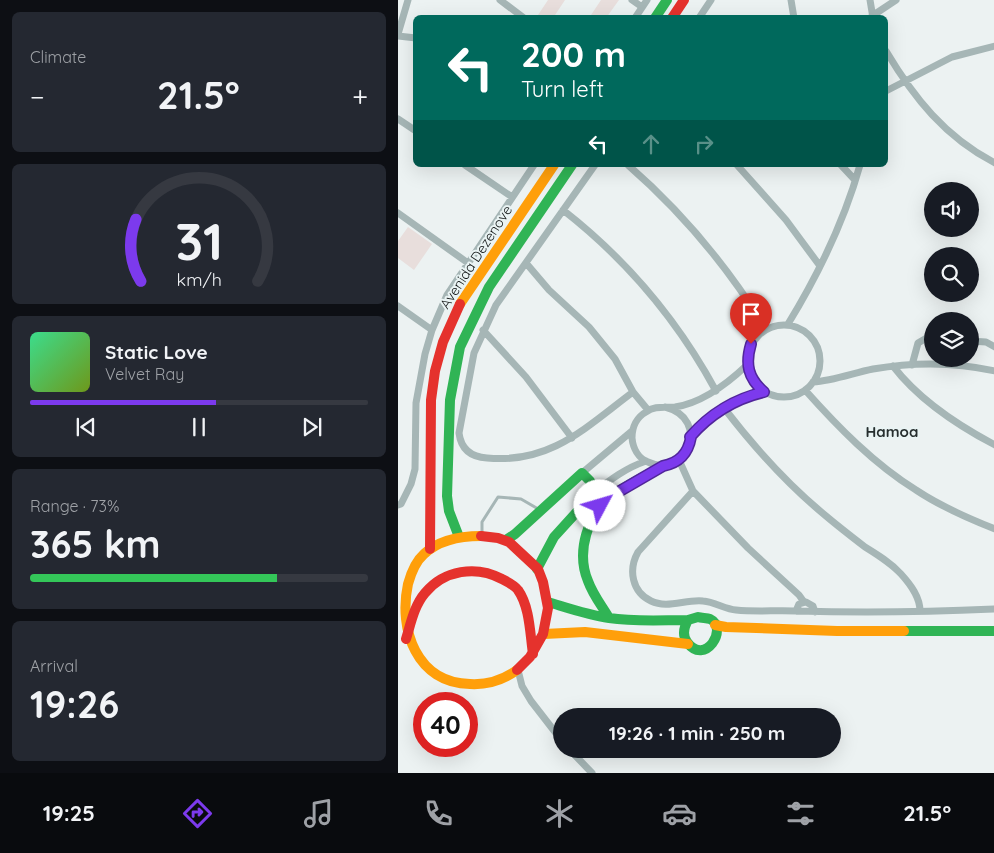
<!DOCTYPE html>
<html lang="en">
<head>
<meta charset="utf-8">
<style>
	:root { --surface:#171b24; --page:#242831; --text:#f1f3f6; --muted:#9ea1a6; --line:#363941; --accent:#7c3aed }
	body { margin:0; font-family:Quicksand,sans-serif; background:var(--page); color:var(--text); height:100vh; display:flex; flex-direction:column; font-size:19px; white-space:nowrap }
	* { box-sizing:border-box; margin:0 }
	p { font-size:16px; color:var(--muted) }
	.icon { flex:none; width:28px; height:28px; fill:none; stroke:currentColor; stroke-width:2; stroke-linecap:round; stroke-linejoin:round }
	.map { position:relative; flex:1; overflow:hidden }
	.side { display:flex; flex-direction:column; gap:12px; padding:12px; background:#0d0f14; width:398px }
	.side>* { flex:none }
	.hud { position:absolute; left:15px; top:15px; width:475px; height:152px; border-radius:8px; box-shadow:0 5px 20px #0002; background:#00695c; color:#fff; overflow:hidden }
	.buttons { position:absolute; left:526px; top:182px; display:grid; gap:10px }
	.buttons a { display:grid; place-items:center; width:55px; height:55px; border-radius:50%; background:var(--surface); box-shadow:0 5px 20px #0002; font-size:25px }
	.speed { position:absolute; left:15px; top:692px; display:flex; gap:10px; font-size:25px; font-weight:700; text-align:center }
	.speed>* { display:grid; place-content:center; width:65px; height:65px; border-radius:50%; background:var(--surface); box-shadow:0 5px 20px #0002; line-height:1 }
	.speed .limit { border:8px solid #d22; background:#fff; color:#111 }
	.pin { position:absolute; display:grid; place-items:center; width:42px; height:42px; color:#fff; margin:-51px -21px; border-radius:50% 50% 50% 0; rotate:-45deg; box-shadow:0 0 5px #0007 }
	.pin .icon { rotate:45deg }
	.me { position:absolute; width:55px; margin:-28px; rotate:51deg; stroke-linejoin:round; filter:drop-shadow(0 0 4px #0008) }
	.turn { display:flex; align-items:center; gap:18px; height:105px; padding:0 25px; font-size:22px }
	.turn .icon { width:65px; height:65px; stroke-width:2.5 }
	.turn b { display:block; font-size:35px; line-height:42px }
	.lanes { display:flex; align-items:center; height:48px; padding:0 25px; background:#0003; justify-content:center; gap:25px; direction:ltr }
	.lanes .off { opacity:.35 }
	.big { font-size:38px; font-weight:700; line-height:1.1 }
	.side .card { flex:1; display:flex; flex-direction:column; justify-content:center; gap:8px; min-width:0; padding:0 18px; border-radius:8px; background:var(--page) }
	.side .dial { align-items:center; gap:0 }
	.dial svg { height:130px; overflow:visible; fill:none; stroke:var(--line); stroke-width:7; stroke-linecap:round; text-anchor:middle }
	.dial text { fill:var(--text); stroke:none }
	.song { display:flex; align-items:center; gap:15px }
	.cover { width:60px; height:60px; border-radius:8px; background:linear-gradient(135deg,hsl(150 70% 55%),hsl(80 70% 35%)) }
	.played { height:5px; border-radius:2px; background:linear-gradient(90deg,var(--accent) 55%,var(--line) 55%) }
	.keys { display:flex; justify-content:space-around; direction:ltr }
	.heat { display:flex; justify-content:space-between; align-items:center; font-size:28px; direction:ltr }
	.charge { height:8px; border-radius:4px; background:linear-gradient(90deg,#34c759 73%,var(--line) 0) }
	.trip { position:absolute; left:155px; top:708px; width:288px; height:50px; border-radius:25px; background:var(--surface); box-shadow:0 5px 20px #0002; font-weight:700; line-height:50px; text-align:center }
	.dock { display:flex; height:80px; justify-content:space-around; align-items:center; background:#090b0e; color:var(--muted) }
	.dock .icon { width:35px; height:35px }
	.dock .active { color:var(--accent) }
	.dock b { font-size:22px; color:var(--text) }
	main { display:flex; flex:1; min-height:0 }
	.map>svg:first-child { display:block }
	.building { fill:#e8dedc }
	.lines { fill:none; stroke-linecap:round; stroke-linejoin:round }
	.lane { stroke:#a6b6b6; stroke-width:3 }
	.street { stroke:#a6b6b6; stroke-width:7 }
	.fast { stroke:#30b455; stroke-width:10 }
	.slow { stroke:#ff9f0a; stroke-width:10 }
	.jam { stroke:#e5322d; stroke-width:10 }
	.route-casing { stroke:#51269a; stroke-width:12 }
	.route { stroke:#7c3aed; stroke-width:9 }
	.labels { text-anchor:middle; stroke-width:4; stroke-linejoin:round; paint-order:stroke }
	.street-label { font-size:14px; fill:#121616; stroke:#eaf4f4 }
	.neighbourhood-label { font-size:15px; font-weight:bold; fill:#262e2e; stroke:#eaf4f4 }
</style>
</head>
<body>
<main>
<section class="side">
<div class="card"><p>Climate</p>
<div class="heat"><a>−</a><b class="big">21.5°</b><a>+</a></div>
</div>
<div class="card dial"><svg viewBox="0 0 100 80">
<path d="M14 69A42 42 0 1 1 86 69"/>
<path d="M14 69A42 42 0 0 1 11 31" stroke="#7c3aed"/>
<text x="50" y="56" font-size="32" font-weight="700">31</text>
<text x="50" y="72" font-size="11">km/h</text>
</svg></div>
<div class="card">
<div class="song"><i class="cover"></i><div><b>Static Love</b><p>Velvet Ray</p></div></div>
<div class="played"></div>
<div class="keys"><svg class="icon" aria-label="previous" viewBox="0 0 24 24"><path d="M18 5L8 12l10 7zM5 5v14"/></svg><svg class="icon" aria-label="pause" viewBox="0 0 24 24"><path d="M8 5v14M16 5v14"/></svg><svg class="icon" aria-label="next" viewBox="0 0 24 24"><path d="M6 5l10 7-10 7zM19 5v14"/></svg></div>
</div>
<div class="card"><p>Range · 73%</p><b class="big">365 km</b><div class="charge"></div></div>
<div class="card"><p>Arrival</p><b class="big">19:26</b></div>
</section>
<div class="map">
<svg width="597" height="773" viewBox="0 0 597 773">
	<rect width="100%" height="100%" fill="#ecf2f2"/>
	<path class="building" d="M150 0H167L155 18H138Z
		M203 0H221L208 18H191Z
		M10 227 34 244 16 270 0 258V241Z"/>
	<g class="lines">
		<path class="lane" d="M84 534V522L100 497 123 499 142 510"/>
		<path class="street" d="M102 0 126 18
			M234 0 244 7
			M393 0 396 18
			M472 0 475 18
			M474 16 498 0
			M237 18 249 0
			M301 18 313 0
			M0 34 10 0
			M0 36 18 38
			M488 51C516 98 547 137 597 163
			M488 91 554 57 597 46
			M0 119 18 131
			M67 165 114 197
			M197 165 98 305 76 353 61 433C63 449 73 457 89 458 153 464 188 427 235 392
			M230 165C285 213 330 267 368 329
			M339 165 388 220 422 266
			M443 165 457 180
			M165 210C229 260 279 319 318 391
			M0 213 70 263
			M128 263 151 290 191 327 217 359 235 392 250 410
			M0 306 34 330
			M390 324C420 275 446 222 462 165
			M350 361a36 36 0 1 1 72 0a36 36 0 1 1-72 0Z
			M85 330 128 377 174 438
			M572 341 588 342 597 347
			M514 365 520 343 532 336 535 337
			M495 366C521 400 559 425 597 445
			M415 382C435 381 455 373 475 369 515 362 557 362 597 371
			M407 390C440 427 476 464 518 490 542 506 569 518 597 529
			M267 407C314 419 289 481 250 462 240 458 235 448 234 438 234 427 239 417 248 412 257 405 267 408 277 407 305 403 330 383 349 365
			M326 408C356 447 389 484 428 516 441 527 454 537 467 547 480 555 493 563 503 574 513 585 522 597 522 611
			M293 437C303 415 342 398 366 392
			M281 460 295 491 350 548 401 595 406 602
			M184 473 234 431
			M295 491 240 552C230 570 234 592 253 601 269 609 288 599 305 601 317 602 327 609 338 610 358 612 379 610 399 611 464 613 531 612 597 609
			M197 492C213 479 228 468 248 461
			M0 505 3 504 13 484 17 469 18 403 27 354 34 330 49 295 136 165
			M398 611 401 604 408 602 415 606 417 612
			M120 670 124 686 133 701 164 741
			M171 749 194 773"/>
		<path class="fast" d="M257 18 269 0
			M61 537 51 511 49 496 52 400 62 347 91 287 174 165
			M108 540 117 534 184 473 192 481 197 492 156 537 139 569
			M150 602C170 608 190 615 211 618 237 622 264 620 290 620
			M300 617C303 618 309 618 312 619 331 628 307 667 289 642 284 635 286 627 290 620Z
			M211 618C204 606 195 595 190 581 178 552 189 514 215 495 230 484 249 475 265 466
			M506 631H597"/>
		<path class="slow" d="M62 304 156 165
			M83 536C63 536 41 540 26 554 17 562 13 573 10 584 0 630 19 683 72 684 89 685 105 680 119 670
			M317 625 328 627 439 631H506
			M146 634 187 632 290 644"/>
		<path class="jam" d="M274 18 286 0
			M83 536 100 538 111 542 140 569 145 582 150 608 145 634 132 657 119 670
			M32 549 33 400 37 371 45 342 62 304
			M8 639C13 623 16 606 27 593 46 570 78 565 104 579 110 582 116 585 120 590 132 607 132 634 135 654"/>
	</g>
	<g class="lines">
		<defs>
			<path id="route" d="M202 506 215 495 265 466C281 463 290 454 293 437H292C312 414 336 399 366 392 350 378 347 364 353 344"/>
		</defs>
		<use href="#route" class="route-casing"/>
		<use href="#route" class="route"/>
	</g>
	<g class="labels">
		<g class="street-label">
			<text transform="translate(78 257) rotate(-57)" y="5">Avenida Dezenove</text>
		</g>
		<g class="neighbourhood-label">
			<text x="494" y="437">Hamoa</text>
		</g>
	</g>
</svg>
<div class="buttons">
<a><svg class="icon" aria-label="sound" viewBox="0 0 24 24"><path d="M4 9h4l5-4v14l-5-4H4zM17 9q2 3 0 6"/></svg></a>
<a><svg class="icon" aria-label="search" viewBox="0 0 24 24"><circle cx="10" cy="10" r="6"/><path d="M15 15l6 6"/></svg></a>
<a><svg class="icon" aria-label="layers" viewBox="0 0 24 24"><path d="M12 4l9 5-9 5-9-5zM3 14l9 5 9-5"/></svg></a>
</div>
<div class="speed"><div class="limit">40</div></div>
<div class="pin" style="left:353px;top:344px;background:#d93025"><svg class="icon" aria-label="arrive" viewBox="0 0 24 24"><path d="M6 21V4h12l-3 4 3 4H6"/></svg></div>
<svg class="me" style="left:202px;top:506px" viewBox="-20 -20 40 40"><circle r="19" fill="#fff"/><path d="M0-13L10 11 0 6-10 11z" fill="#7c3aed"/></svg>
<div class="trip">19:26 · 1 min · 250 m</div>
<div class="hud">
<div class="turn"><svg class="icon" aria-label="left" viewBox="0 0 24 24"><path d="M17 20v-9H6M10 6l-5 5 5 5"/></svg><div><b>200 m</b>Turn left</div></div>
<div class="lanes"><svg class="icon" aria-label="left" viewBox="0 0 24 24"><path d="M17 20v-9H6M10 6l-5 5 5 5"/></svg><svg class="icon off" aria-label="ahead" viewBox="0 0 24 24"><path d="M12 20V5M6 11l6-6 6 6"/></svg><svg class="icon off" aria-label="right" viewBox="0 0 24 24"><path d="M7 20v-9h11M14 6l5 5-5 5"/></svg></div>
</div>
</div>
</main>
<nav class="dock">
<b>19:25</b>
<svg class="icon active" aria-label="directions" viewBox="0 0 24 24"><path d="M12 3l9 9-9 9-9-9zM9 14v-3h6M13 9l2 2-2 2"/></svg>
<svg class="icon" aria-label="music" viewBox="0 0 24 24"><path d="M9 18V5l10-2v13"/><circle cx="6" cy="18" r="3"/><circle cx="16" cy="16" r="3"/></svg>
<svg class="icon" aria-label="phone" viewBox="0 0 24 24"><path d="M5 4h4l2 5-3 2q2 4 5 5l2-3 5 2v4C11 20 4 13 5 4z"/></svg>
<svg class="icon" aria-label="climate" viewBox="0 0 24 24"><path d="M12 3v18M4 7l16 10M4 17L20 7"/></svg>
<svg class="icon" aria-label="car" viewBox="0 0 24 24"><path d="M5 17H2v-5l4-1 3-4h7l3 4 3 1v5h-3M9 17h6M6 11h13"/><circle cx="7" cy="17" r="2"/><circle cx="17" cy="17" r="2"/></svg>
<svg class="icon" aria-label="filters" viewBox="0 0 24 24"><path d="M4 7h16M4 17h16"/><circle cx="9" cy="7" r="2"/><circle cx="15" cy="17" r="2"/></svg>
<b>21.5°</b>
</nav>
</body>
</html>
